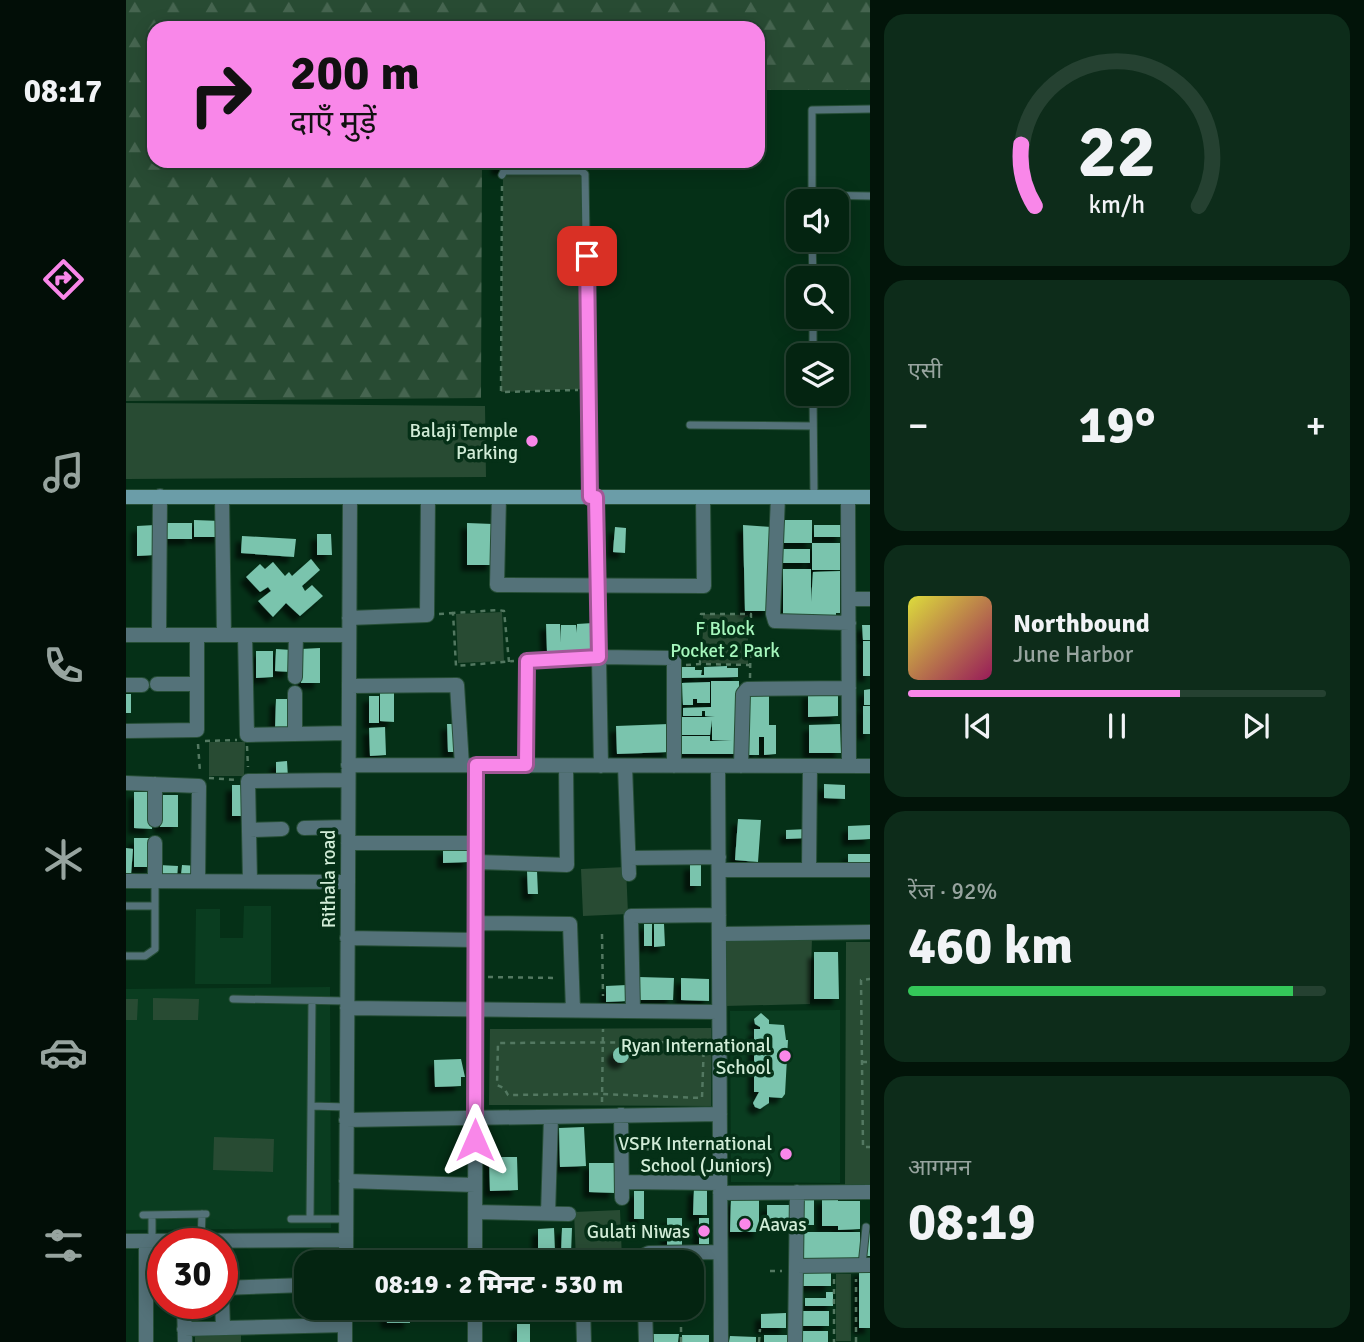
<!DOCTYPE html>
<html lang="hi">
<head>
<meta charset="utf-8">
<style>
	:root { --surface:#042411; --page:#0d2c1a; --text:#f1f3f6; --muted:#97a49f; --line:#254131; --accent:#f987e9 }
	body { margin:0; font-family:Signika,"Noto Sans Devanagari",sans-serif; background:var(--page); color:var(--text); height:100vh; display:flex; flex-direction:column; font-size:26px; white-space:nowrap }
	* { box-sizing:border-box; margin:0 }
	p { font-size:23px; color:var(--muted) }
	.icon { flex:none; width:38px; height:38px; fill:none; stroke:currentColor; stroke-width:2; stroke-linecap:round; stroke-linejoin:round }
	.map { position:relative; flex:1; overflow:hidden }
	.drawer { display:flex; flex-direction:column; gap:14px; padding:14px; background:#021409; width:494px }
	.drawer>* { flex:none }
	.banner { position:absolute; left:21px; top:21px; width:618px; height:147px; border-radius:21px; box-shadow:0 4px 18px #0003,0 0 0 2px var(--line); background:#f987e9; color:#111; overflow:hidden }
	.controls { position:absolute; left:660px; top:189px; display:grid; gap:14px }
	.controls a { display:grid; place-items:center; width:63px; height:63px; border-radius:14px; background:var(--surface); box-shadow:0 4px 18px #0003,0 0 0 2px var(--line); font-size:35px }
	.speed { position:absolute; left:21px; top:1228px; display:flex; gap:14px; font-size:35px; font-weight:700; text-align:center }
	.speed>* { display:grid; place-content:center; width:91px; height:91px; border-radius:50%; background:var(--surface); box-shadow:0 4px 18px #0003,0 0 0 2px var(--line); line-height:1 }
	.speed .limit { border:10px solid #d22; background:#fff; color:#111 }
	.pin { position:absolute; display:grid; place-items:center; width:60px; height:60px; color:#fff; margin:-30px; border-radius:14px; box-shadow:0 4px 10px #0006 }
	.me { position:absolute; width:77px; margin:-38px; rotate:0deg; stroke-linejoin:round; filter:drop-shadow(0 0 5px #0008) }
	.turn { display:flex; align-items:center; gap:24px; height:147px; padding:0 28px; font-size:32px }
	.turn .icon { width:91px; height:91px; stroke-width:2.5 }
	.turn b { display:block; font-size:49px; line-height:60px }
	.big { font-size:52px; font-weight:800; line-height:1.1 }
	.drawer .widget { flex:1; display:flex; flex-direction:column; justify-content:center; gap:10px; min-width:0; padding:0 24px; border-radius:21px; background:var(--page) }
	.drawer .dial { align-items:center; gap:0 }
	.dial svg { height:182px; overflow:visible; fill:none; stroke:var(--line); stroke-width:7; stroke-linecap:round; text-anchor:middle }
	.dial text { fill:var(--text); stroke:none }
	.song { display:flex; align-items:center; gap:21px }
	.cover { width:84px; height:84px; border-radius:10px; background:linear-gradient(135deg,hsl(60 70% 55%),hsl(330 70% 35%)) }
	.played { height:7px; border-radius:4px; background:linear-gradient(90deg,var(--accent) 65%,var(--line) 65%) }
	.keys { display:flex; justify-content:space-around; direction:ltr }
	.heat { display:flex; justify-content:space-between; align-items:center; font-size:38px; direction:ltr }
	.charge { height:10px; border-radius:5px; background:linear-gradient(90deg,#34c759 92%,var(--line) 0) }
	.trip { position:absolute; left:168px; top:1250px; width:410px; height:70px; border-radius:21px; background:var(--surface); box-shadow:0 4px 18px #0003,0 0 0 2px var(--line); font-weight:800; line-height:70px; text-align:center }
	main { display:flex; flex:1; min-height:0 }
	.tab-bar { display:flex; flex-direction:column; width:126px; justify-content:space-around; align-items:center; background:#020e07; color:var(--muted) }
	.tab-bar .icon { width:49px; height:49px }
	.tab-bar .selected { color:var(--accent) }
	.tab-bar b { font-size:32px; color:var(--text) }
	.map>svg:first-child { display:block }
	.built { fill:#0a3d20 }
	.green { fill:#284b33 }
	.forest { fill:url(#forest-firs) }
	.building { fill:#7ac4ad; filter:url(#shadow) }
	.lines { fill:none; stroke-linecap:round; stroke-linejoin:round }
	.lane-casing { stroke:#264e36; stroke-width:9 }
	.street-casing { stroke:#264e36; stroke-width:16 }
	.secondary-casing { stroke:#264e36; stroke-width:16 }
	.path { stroke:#537861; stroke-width:2.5; stroke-dasharray:5 5; stroke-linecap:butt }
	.lane { stroke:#547279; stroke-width:7 }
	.street { stroke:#547279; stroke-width:14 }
	.secondary { stroke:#6b9da8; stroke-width:14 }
	.route-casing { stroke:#a25897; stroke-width:18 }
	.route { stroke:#f987e9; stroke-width:12 }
	.poi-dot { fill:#f987e9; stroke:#053017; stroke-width:2.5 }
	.labels { text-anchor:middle; stroke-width:7; stroke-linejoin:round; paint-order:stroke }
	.poi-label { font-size:19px; fill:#d1ecd7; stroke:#053017; text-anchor:end }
	.park-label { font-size:19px; fill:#a6f7bd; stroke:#053017 }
	.street-label { font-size:19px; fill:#d1ecd7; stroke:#053017 }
</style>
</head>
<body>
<main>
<nav class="tab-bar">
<b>08:17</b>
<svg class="icon selected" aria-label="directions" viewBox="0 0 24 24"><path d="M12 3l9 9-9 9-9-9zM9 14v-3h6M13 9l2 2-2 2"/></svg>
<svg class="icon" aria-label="music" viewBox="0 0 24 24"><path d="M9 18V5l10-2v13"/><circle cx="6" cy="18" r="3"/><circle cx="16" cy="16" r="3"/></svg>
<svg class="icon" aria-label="phone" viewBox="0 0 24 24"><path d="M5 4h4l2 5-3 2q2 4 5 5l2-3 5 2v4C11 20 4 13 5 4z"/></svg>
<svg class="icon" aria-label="climate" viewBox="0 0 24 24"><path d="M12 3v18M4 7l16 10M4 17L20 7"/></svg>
<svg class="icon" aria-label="car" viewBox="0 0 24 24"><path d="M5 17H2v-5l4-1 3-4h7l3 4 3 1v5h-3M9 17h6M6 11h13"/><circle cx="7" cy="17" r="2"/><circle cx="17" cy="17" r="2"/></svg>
<svg class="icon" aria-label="filters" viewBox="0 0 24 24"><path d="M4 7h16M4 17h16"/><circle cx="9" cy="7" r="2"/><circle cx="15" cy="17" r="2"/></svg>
</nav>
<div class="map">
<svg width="745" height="1342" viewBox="0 0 745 1342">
	<defs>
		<pattern id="forest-firs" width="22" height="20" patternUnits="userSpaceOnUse" patternTransform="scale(1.75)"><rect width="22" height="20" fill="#284b33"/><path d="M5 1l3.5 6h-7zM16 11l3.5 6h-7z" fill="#466550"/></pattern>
		<filter id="shadow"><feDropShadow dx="-6" dy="6" stdDeviation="2" flood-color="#0009"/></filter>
	</defs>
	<rect width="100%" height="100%" fill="#053017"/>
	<path class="built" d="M118 906H145V984H69L70 909H94V938H117Z
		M204 987 205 1228 0 1230V989Z
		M714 1010V1183L605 1182 604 1011Z"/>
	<path class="green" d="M377 173 459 174 462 389 375 392Z
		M0 403 359 406 360 477 0 479Z
		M376 612 378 661 332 663 330 614Z
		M577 614 622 615V664L576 663Z
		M83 742H119L118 776H83Z
		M500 867 502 914 457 916 455 869Z
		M686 938 684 1004 599 1006 596 939Z
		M720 942H744V1184L719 1185Z
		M27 998 73 999 72 1020H27Z
		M0 999H12L11 1020H0Z
		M585 1028V1106L363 1105 364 1029Z
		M88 1137 148 1139 147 1172 87 1170Z
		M494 1210 496 1259 450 1261 448 1212Z
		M710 1274H725V1341H710Z
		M115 1334V1342H69V1336Z"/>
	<path class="forest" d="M0 0H744V90H632V28H28V161H356L355 398 0 401Z"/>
	<path class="building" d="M371 161H465V168L371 169Z
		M68 520 95 521V537H68Z
		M658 520H686V543H658Z
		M38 523H66V539H38Z
		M341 523 367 524V565H341Z
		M29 525V555L11 556V526Z
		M617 525 645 527 644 611H619Z
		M688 525H716V537H688Z
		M489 527 500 528 499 553 487 552Z
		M191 534H205L206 555H191Z
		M116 536 170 539 168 557 115 553Z
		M686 543H714V570H686Z
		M656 549H684V563H656Z
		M185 559 194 570 176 586 179 591 186 585 197 596 174 616 160 603 147 617 132 601 145 591 142 587 134 592 120 577 134 564 139 569 147 562 159 576 163 572 166 576Z
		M657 569H685V602L687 572 714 571V613H710V618H657Z
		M467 623V653L436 655V651H421L420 624H434L435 643V625H450L451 633V624Z
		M736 625H745V640H737Z
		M737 641H745V676H737Z
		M194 648V683H175V649Z
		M150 649 166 650 164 672 149 671Z
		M130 651H147V677L130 678Z
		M601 666V668H612V677L556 678V667H569V670H576L575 675H578V667Z
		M585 681H613L614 754H556V736H584V741H606L586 740V720L584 735H556V717H589L579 716V711H576V716H557V708L585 707Z
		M584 682V703H571V699H567V705H557L556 683Z
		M745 689V705H738V690Z
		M712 691V716L682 717V692Z
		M254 692H268V722L254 721Z
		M623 693H643V725H650V754L638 755V737H633V755H623Z
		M0 694H5V713H0Z
		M243 696H253V723H243Z
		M150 699H166V731L149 730Z
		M737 706H745V734H737Z
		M321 724H332L333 752H322Z
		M543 724V752L491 754 490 726Z
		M714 724 715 753H683V725Z
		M259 727 260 755 244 756 243 728Z
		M161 761 162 778 150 779V762Z
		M698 784 719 785V799L698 798Z
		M106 785H121V816H106Z
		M8 792H27L26 829 8 828Z
		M35 795H52V827H34Z
		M612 819 635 820 632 862 609 860Z
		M745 825V839L722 840V826Z
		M682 829V838L660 839V830Z
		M8 838H27L26 867H8Z
		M0 848 7 849 5 875H0Z
		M317 849H343V862L317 863Z
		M722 854H744V867L722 868Z
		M564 864H575V886H564Z
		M33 865 52 866 51 877H33Z
		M56 865 72 866 71 875H55Z
		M401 871H411L412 894H402Z
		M518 924H526V946H518Z
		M528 924H538L539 946 528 947Z
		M688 952H712L713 999H688Z
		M513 977 548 978 547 1000H513Z
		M555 978 583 979V1001L555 1000Z
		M501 985 502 1001 480 1002V986Z
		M635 1013 643 1020V1024L658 1025 660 1040H662L659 1094 656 1098 643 1097V1103L634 1109 629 1107 627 1103 633 1092H628V1029H634V1027L629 1024 628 1019Z
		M487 1055a8 8 0 1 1 16 0a8 8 0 1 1-16 0Z
		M335 1059 339 1077H335V1086L309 1087 308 1060Z
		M458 1127 460 1166 434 1167 433 1128Z
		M363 1157H391L392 1190 364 1191Z
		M463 1163H490L489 1193 463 1192Z
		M568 1188H581V1215H567Z
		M508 1191H518V1219H508Z
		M633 1198V1232H604L605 1199Z
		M677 1198H688V1225H677Z
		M696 1198H712V1201H734V1229L712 1230V1226H696Z
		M641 1205H667V1221H641Z
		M541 1218H556V1245H541Z
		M573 1218H583V1244H573Z
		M428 1228 429 1252 412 1253V1229Z
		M436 1228H446L445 1254H435Z
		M741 1229H745V1256H741Z
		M673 1232H734V1259L673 1258Z
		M363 1257H382V1262H363Z
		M677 1270H705V1286H677Z
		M733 1270H745V1328H733Z
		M700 1292H707V1306H679V1298H700Z
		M260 1307H283L284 1323H261Z
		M675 1311H703V1326H675Z
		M660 1313V1328H635V1314Z
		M391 1324H404V1342H391Z
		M674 1331H702V1342H674Z
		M526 1334H553L552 1342H526Z
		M556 1335H583V1342H556Z
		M638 1335H662V1342H638Z
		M604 1336 630 1337V1342H603Z"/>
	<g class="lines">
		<defs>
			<path id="lane" d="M376 175 378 171H455L459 174 464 497
				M686 195 745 196
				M686 201V110L745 109
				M686 240 687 278
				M687 317V355
				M687 394 688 497
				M564 425 687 426
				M0 906H29
				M0 956H19L29 949V881
				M107 999 221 1001
				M185 1106 220 1107
				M17 1215 80 1214
				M26 1215V1241
				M184 1218 186 1001
				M165 1219H220
				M75 1241 76 1214
				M736 1265 740 1227"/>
			<path id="street" d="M96 497 98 635
				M373 497 371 585 578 586 577 497
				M470 497 475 766
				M652 497 647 614 649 621 723 623
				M722 497 723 766
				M723 599H745
				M223 618 301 615 302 497
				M0 635H223
				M33 635 34 496
				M119 635 121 735 222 733
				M169 677 170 635
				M31 684H71
				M0 685H16
				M223 686 331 685 336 765
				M0 731 71 730V635
				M169 734V693
				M222 765 745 766
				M400 765 401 661 473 657 548 658V766
				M499 766 503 874
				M592 766 595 1342
				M615 766 617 694 621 689 723 688
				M0 783 73 786 72 881
				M29 820V784
				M178 828 222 827
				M124 830 156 829
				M29 843V881
				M222 843H349
				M503 858 593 857
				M350 862 441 865 440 766
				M593 870H683L684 766
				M683 870H745
				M0 881 222 882
				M124 881 122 781 222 780
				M350 923 444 924 447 1010
				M593 934 745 932
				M221 938 349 940
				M221 1008 592 1012
				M507 1010 505 916 593 915
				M495 1115 496 1198
				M220 1120 594 1114
				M220 1181 349 1185
				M496 1182 594 1183
				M594 1193 745 1192
				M349 1212 443 1214
				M422 1214 425 1117
				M0 1241 220 1240
				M20 1241V1342
				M220 1262 224 497
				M349 1262 350 765
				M517 1262 519 1255 523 1253 594 1252
				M670 1266 745 1265
				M96 1288 180 1285
				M96 1298 97 1328
				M58 1304 59 1342
				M457 1307 458 1342
				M519 1307 520 1342
				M58 1329 219 1325
				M219 1342V1307
				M349 1342V1307
				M669 1342 671 1192"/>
			<path id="secondary" d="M0 497H745"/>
		</defs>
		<use href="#lane" class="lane-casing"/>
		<use href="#street" class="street-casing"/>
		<use href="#secondary" class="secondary-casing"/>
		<path class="path" d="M376 186 375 392 452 390
			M313 614 327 613
			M383 662 378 611 372 610 327 613 330 666 388 661
			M560 665 574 664
			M624 678 625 614H575L574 664 624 665
			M79 741 111 740
			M72 744 74 772
			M121 746 122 767
			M83 778 111 780
			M476 934 477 996
			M362 977 432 978
			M745 979 735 980 737 1147H745
			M578 1042 576 1098 476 1094 382 1095 378 1088 371 1085 372 1043Z
			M736 1062H745
			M476 1102 477 1029
			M510 1149 580 1150
			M644 1271H656
			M708 1279V1342
			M555 1342V1307
			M633 1342 634 1329
			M730 1342V1279"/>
		<use href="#lane" class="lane"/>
		<use href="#street" class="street"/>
		<use href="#secondary" class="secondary"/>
	</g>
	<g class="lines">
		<defs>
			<path id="route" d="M349 1140 350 765H400L401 661 473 657 470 497H464L461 256"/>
		</defs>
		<use href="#route" class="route-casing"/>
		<use href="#route" class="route"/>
	</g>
	<g class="poi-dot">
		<circle cx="406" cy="441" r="7"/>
		<circle cx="659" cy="1056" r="7"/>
		<circle cx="660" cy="1154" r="7"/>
		<circle cx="619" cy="1224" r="7"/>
		<circle cx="578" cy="1231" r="7"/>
	</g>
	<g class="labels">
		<g class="poi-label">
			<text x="392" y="437">Balaji Temple<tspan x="392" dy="22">Parking</tspan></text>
			<text x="645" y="1052">Ryan International<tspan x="645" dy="22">School</tspan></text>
			<text x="646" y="1150">VSPK International<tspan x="646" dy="22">School (Juniors)</tspan></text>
			<text x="633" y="1231" text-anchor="start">Aavas</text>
			<text x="564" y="1238">Gulati Niwas</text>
		</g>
		<g class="park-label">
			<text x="599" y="635">F Block<tspan x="599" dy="22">Pocket 2 Park</tspan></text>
		</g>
		<g class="street-label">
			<text transform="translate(202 879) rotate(-90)" y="7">Rithala road</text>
		</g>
	</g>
</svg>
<div class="controls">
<a><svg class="icon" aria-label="sound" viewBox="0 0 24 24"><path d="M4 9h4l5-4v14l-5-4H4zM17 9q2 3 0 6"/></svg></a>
<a><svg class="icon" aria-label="search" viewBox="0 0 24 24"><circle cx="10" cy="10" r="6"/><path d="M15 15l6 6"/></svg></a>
<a><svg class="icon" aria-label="layers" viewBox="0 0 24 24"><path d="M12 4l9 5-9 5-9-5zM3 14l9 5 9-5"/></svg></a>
</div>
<div class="speed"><div class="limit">30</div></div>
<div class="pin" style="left:461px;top:256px;background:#d93025"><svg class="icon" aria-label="arrive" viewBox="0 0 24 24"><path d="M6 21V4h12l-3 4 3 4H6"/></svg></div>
<svg class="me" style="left:349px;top:1140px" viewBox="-20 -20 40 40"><path d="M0-17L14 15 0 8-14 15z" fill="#f987e9" stroke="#fff" stroke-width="4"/></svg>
<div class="trip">08:19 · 2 मिनट · 530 m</div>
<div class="banner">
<div class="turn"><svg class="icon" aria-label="right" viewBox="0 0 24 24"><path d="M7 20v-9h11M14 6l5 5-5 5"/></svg><div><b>200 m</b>दाएँ मुड़ें</div></div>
</div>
</div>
<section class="drawer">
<div class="widget dial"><svg viewBox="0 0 100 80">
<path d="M14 69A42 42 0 1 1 86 69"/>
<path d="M14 69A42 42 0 0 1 8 42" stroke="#f987e9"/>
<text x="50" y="56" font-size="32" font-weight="700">22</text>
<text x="50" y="72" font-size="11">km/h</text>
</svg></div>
<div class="widget"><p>एसी</p>
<div class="heat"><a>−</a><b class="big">19°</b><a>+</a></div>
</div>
<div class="widget">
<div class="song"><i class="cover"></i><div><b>Northbound</b><p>June Harbor</p></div></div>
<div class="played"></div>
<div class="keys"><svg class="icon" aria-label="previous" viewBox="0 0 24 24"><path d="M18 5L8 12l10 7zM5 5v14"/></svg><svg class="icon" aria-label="pause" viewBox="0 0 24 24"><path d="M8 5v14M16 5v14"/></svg><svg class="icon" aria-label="next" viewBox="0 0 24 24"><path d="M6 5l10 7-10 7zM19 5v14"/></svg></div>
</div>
<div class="widget"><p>रेंज · 92%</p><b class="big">460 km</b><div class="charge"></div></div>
<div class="widget"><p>आगमन</p><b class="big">08:19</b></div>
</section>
</main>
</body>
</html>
